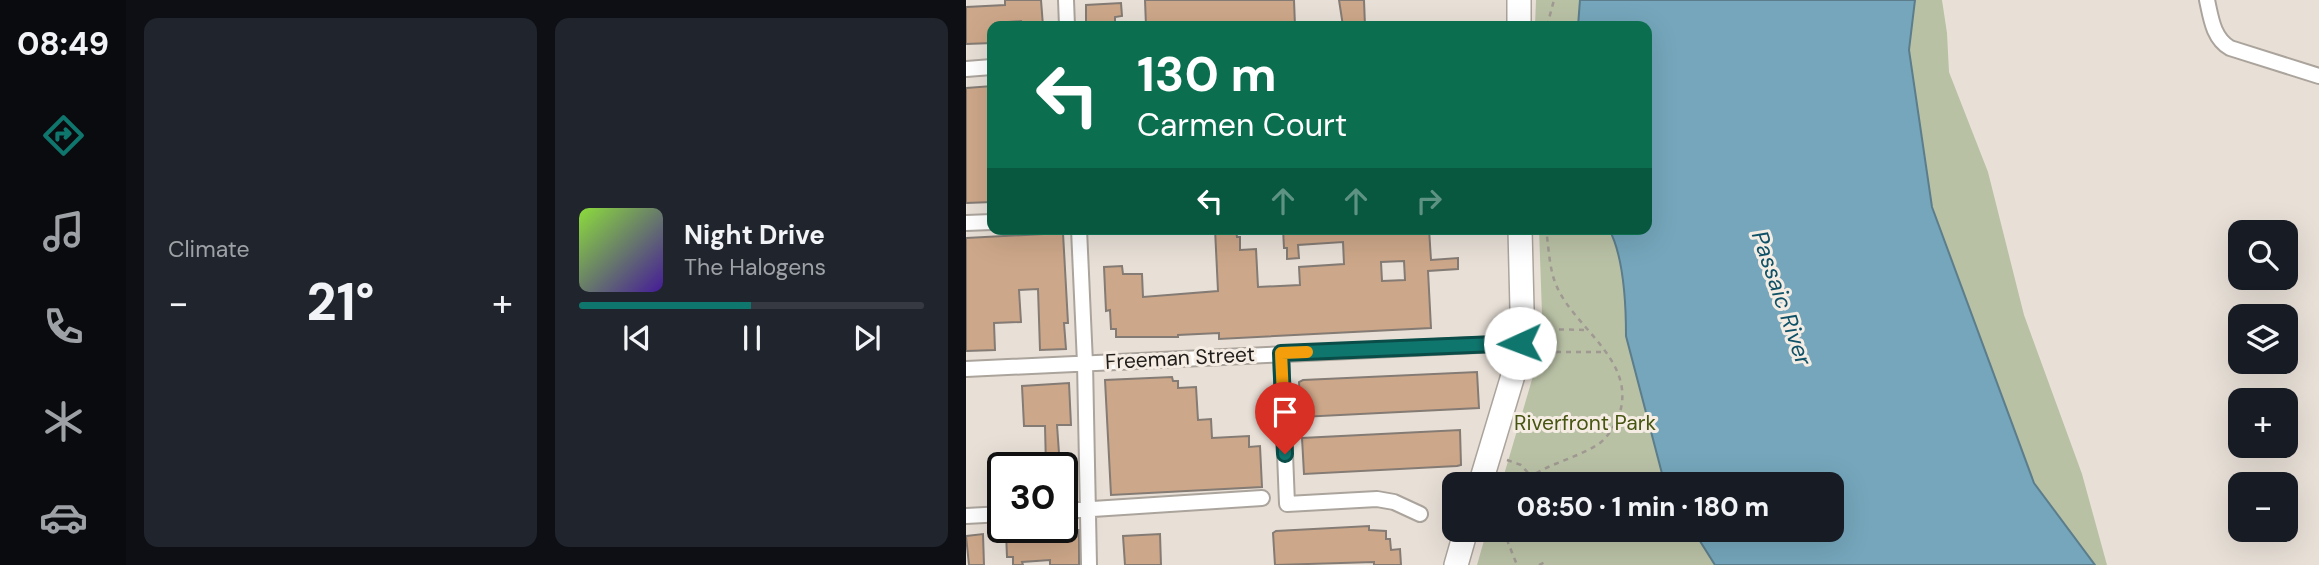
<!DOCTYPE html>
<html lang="en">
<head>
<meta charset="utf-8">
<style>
	:root { --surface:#171b24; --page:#20242c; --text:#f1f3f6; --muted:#9ea1a6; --line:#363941; --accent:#0f766e }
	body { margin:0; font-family:"DM Sans",sans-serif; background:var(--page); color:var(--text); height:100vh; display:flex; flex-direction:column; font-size:26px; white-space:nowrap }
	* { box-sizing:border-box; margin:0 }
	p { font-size:23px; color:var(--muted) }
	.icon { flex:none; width:38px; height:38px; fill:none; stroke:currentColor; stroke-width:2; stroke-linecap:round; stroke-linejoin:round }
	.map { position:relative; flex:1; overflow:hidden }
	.sheet { display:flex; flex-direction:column; gap:18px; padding:18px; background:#0d0f14; width:840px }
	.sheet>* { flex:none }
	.guide { position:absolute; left:21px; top:21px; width:665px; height:214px; border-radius:14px; box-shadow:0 7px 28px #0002; background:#0b6e4f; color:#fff; overflow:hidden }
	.controls { position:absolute; left:1262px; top:220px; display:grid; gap:14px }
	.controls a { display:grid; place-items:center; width:70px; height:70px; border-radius:14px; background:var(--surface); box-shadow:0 7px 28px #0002; font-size:35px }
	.speed { position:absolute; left:21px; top:452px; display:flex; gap:14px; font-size:35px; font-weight:700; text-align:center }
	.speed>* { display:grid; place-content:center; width:91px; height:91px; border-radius:50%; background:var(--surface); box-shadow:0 7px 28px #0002; line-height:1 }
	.speed .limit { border:4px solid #111; border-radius:10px; background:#fff; color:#111 }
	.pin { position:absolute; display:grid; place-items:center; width:60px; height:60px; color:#fff; margin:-72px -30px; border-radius:50% 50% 50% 0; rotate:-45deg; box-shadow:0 0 7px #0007 }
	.pin .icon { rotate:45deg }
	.me { position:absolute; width:77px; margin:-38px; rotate:268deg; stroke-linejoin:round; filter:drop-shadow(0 0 5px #0008) }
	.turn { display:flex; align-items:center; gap:24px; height:147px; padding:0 35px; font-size:32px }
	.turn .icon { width:91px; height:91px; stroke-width:2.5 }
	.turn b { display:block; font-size:49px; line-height:60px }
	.lanes { display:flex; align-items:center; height:66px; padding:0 35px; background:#0003; justify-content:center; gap:35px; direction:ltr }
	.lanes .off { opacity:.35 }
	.big { font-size:52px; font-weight:800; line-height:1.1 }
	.sheet .tile { flex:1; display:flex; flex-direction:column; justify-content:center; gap:10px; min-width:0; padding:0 24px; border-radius:14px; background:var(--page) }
	.song { display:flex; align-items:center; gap:21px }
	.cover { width:84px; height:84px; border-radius:10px; background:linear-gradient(135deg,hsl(90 70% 55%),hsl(260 70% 35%)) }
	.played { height:7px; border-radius:4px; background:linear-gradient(90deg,var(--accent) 50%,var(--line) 50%) }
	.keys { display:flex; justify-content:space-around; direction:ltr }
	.heat { display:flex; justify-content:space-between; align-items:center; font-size:38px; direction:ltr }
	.sheet .tiles { flex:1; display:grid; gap:18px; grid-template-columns:repeat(2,1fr) }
	.trip { position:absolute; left:476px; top:472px; width:402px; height:70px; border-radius:14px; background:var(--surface); box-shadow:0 7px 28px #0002; font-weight:800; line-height:70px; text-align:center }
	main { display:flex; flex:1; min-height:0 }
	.tab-bar { display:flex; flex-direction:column; width:126px; justify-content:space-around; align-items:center; background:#090b0e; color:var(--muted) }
	.tab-bar .icon { width:49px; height:49px }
	.tab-bar .current { color:var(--accent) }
	.tab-bar b { font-size:32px; color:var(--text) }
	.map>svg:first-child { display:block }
	.green { fill:#b9c1a5 }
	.water { fill:#75a6bb; stroke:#5c7d8b; stroke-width:2 }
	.building { fill:#cda789; stroke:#847b74; stroke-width:2; fill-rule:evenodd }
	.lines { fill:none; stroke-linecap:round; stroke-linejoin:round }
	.minor-casing { stroke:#aba49c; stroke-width:18 }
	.primary-casing { stroke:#aba49c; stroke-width:26 }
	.path { stroke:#9f9992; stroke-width:2.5; stroke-dasharray:5 5; stroke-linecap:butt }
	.minor { stroke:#fff; stroke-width:14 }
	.primary { stroke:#fff; stroke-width:23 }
	.route-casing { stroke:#0a4d48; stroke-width:18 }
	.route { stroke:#0f766e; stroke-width:12 }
	.slow { stroke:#f59e0b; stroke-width:12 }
	.labels { text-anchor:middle; stroke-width:6; stroke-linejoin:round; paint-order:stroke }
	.street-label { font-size:21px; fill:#201d1a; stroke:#f5ede4 }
	.park-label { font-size:21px; fill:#475512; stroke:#f5ede4 }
	.water-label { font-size:23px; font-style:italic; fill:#0f5167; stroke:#f5ede4 }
</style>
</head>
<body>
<main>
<nav class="tab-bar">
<b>08:49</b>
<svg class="icon current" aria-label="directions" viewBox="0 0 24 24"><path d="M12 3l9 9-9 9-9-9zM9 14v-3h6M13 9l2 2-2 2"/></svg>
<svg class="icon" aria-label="music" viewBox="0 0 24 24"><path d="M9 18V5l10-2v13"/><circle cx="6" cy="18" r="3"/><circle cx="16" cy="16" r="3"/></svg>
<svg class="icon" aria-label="phone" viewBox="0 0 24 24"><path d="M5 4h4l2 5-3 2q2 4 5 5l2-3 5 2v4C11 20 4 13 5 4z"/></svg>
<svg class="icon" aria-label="climate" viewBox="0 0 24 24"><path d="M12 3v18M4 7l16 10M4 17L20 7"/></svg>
<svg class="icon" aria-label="car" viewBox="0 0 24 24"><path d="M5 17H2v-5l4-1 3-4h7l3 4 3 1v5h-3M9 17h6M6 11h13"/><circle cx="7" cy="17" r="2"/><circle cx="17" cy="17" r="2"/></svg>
</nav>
<section class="sheet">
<div class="tiles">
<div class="tile"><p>Climate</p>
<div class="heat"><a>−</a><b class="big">21°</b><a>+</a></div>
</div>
<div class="tile">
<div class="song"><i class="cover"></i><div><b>Night Drive</b><p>The Halogens</p></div></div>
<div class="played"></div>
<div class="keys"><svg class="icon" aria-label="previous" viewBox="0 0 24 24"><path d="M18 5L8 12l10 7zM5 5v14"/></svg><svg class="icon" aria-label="pause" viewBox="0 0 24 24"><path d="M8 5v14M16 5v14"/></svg><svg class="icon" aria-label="next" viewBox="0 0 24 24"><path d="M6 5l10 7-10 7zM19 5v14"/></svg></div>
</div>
</div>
</section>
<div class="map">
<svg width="1353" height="565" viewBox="0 0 1353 565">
	<rect width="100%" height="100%" fill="#e8e0d7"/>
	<path class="green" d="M570 0H614L612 26H569Z
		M949 0H976L981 33 983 72 1022 172 1058 315 1116 474 1141 565H1129L1068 483 966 207 943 50Z
		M573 229H643C658 257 660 304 660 336L699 485H535L577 342Z
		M521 530H727L749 565H511Z"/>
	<path class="water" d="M614 0H949L943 50 966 207 1068 483 1129 565H749L727 530H866V485H699L660 336C660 304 658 257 643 229H681V26H612Z"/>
	<path class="building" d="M39 0H75L77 26H56L55 21 29 23V26H26V43L0 44V7L39 5Z
		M179 0H328L329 26H180Z
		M373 0H398L399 26H377Z
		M155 3 156 16 149 17V26H120V5Z
		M26 86V202L0 203V88Z
		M249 229H270L271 237H274V250L290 249 292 287 334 285 333 267 378 264 377 242 332 245 333 258 321 259V248H318L317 229H463L465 260 492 258V269L462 271 465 328 253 339V333L212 335V337H150V329H145L144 310 140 311 138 267 156 266 157 274H176L177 297 252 291ZM438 261 439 280 416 281 415 262Z
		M97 233 102 323H98L100 349 74 350 72 289 53 290 55 322 28 323 29 350 0 351V238Z
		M511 372 513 408 335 417 333 382 337 380Z
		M206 377 207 381H212V388L230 387 232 420 245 419 246 438 283 436V447L294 446 296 487 145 495 139 380Z
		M103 383 105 425H91L94 467H80L79 426H58L56 386Z
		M494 430 495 465 491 466 338 474 336 438Z
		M403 526V530L420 531V539H424L425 550 434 549 435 565H408V562L309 565 307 533 310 531Z
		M113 530V565H84V560L56 562 57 565H47V557H41L40 532Z
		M17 534 18 565H3L0 536Z
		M194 534 195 565H159L157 536Z"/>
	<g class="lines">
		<defs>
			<path id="minor" d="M100 0 101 26
				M1241 0C1245 18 1247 38 1264 48L1353 76
				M0 69 26 67
				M0 223 26 222
				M113 229 119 363 123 565
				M315 353 321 504 411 499 428 502 454 514
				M0 369 554 343
				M96 511 296 498
				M0 516 37 514"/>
			<path id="primary" d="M553 0V26
				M514 485 548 372 554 343 556 309 554 229
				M490 565 500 530"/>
		</defs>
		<use href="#minor" class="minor-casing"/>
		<use href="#primary" class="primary-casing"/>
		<path class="path" d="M581 26 588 0
			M573 329 622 330
			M570 352H640
			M541 460 555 465 564 475
			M554 485C576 464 609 460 634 443 644 435 650 423 654 412 669 360 609 328 591 287 583 270 583 248 580 229
			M537 530 551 565
			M573 565 579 562"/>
		<use href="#minor" class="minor"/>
		<use href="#primary" class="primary"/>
	</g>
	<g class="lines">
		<defs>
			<path id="route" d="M319 454 315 353 554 343"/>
		</defs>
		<use href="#route" class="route-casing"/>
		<use href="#route" class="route"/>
		<path class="slow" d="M317 395 315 353 341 352"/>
	</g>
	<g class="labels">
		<g class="street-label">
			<text transform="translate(214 358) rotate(-3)" y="7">Freeman Street</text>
		</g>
		<g class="park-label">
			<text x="619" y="430">Riverfront Park</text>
		</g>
		<g class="water-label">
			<text transform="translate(816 298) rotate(71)" y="8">Passaic River</text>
		</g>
	</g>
</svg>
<div class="controls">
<a><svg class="icon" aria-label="search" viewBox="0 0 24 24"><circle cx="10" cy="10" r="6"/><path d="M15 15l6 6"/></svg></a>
<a><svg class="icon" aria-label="layers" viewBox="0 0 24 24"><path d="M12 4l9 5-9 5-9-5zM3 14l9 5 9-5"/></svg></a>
<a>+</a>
<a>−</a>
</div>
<div class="speed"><div class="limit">30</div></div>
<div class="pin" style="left:319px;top:454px;background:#d93025"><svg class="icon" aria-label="arrive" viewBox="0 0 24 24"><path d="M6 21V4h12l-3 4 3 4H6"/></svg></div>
<svg class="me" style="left:554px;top:343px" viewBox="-20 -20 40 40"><circle r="19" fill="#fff"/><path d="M0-13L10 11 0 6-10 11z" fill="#0f766e"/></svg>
<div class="trip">08:50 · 1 min · 180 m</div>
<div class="guide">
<div class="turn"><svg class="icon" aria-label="left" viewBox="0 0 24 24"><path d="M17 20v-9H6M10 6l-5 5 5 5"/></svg><div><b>130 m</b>Carmen Court</div></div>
<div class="lanes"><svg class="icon" aria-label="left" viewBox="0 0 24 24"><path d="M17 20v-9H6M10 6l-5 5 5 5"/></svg><svg class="icon off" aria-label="ahead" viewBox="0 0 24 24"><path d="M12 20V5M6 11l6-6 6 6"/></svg><svg class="icon off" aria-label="ahead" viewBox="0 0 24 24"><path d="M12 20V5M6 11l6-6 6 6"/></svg><svg class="icon off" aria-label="right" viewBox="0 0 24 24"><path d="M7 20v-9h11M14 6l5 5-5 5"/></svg></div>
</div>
</div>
</main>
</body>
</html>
